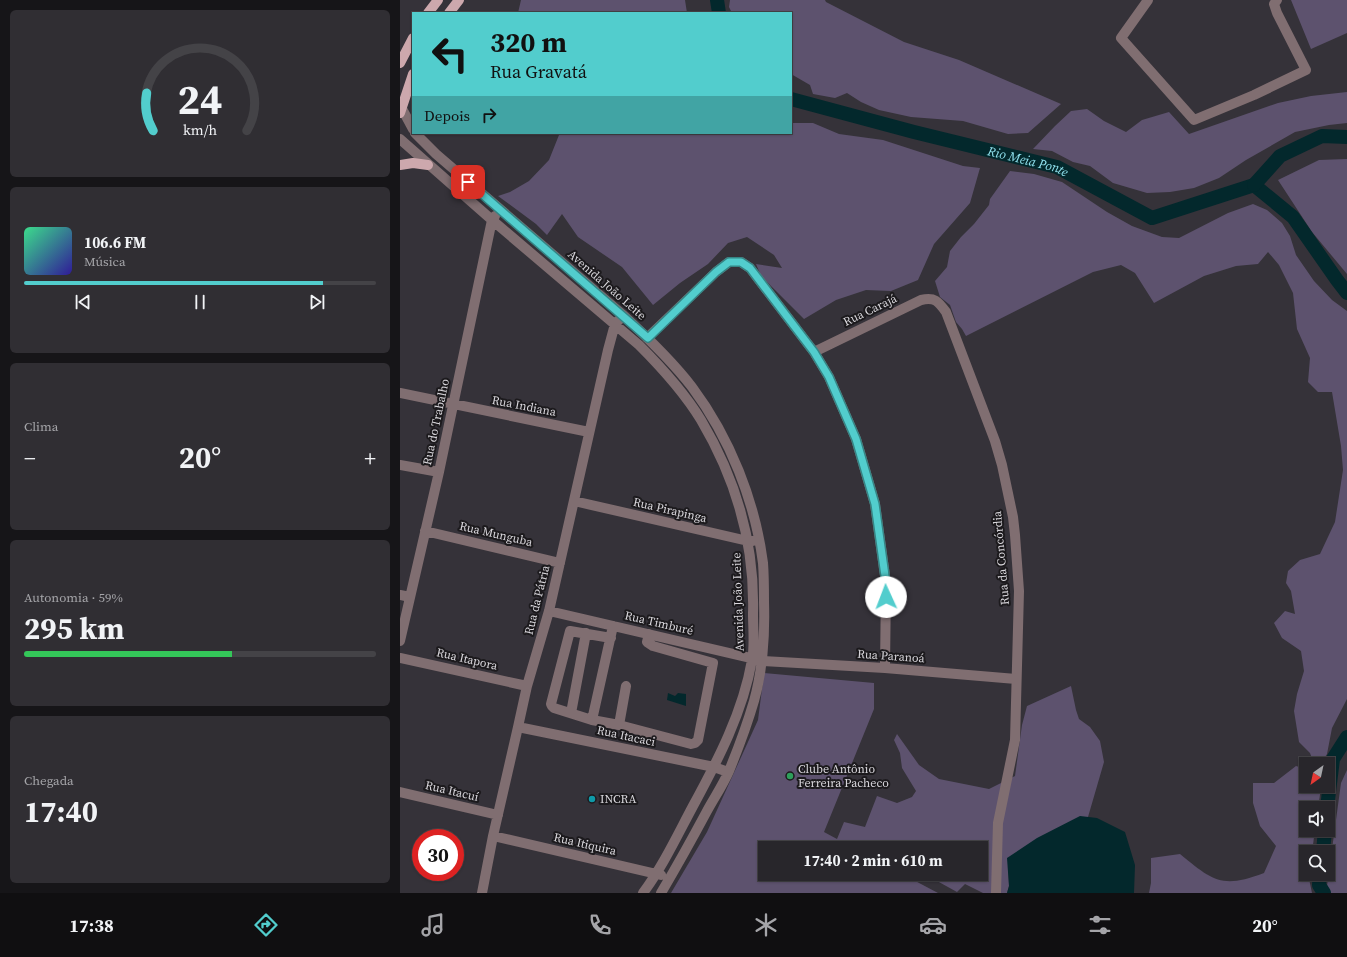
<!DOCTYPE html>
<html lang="pt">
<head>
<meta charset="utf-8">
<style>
	:root { --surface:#28262b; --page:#302e33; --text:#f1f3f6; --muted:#a5a5a9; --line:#444347; --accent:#52cdcd }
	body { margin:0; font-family:"Source Serif 4",serif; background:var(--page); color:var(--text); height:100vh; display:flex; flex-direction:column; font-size:15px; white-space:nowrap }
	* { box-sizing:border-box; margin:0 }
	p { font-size:13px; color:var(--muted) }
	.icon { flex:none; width:22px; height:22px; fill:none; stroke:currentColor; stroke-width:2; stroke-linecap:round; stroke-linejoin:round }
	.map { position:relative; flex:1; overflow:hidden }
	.drawer { display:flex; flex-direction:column; gap:10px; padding:10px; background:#161518; width:400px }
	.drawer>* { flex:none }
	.banner { position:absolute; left:12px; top:12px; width:380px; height:122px; border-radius:0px; box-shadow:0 1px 3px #0004,0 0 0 1px var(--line); background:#52cdcd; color:#111; overflow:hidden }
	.needle { width:26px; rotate:213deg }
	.fabs { position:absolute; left:899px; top:757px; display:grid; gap:8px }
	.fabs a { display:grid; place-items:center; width:36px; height:36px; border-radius:0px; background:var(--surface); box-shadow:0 1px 3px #0004,0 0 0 1px var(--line); font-size:20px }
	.speed { position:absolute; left:12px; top:829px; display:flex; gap:8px; font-size:20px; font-weight:700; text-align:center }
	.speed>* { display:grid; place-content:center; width:52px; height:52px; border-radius:50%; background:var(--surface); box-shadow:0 1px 3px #0004,0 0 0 1px var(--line); line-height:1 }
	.speed .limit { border:6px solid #d22; background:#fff; color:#111 }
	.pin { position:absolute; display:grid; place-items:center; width:34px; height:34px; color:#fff; margin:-17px; border-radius:8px; box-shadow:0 2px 6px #0006 }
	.me { position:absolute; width:44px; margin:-22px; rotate:358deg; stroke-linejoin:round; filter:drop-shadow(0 0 3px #0008) }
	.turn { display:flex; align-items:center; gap:14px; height:84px; padding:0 12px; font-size:18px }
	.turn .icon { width:52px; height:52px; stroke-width:2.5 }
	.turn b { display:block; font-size:28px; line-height:34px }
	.then { display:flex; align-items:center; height:38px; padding:0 12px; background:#0003; gap:8px; font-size:15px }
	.big { font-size:30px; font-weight:700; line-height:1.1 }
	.drawer .widget { flex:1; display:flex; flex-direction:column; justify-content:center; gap:6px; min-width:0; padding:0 14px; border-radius:6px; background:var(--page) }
	.drawer .dial { align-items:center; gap:0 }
	.dial svg { height:104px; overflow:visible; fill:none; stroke:var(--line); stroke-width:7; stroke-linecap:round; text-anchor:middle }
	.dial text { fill:var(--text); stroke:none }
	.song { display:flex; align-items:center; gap:12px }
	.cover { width:48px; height:48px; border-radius:6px; background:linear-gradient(135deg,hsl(150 70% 55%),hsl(250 70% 35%)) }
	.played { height:4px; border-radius:2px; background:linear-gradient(90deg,var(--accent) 85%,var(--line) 85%) }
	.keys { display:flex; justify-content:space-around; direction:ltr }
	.heat { display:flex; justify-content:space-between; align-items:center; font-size:22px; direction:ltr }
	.charge { height:6px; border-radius:3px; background:linear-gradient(90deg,#34c759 59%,var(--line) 0) }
	.trip { position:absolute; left:358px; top:841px; width:230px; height:40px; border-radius:0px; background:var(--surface); box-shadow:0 1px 3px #0004,0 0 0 1px var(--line); font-weight:700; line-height:40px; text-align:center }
	.dock { display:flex; height:64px; justify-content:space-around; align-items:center; background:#100f11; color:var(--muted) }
	.dock .icon { width:28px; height:28px }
	.dock .selected { color:var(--accent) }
	.dock b { font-size:18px; color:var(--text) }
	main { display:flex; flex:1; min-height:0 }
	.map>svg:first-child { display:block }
	.green { fill:#5d526e }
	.water { fill:#03282c }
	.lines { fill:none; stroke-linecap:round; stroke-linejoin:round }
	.river { stroke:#03282c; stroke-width:14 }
	.minor { stroke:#806e71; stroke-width:10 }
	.major { stroke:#cda8ad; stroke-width:10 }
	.route-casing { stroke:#358585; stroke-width:10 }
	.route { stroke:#52cdcd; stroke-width:7 }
	.leisure-dot { fill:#2e9e5b; stroke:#1c1a1d; stroke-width:1.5 }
	.culture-dot { fill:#0f9aa8; stroke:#1c1a1d; stroke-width:1.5 }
	.labels { text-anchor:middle; stroke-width:4; stroke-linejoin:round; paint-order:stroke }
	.street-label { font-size:12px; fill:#d9d7dc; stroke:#1c1a1d }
	.poi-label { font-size:12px; fill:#d9d7dc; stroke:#1c1a1d; text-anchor:start }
	.water-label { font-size:13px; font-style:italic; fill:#90e1ee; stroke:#1c1a1d }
</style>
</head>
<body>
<main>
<section class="drawer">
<div class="widget dial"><svg viewBox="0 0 100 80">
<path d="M14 69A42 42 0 1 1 86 69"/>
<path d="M14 69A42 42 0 0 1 9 40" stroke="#52cdcd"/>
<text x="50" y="56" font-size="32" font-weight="700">24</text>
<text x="50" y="72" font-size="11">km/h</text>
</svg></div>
<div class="widget">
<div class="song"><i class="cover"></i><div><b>106.6 FM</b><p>Música</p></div></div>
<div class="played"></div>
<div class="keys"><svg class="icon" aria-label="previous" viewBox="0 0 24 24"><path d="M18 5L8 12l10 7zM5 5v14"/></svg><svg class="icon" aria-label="pause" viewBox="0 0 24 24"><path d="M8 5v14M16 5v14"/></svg><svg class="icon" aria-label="next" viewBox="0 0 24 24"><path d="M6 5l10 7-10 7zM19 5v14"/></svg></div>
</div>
<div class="widget"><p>Clima</p>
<div class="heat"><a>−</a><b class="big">20°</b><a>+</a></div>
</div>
<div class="widget"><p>Autonomia · 59%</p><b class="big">295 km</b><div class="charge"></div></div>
<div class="widget"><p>Chegada</p><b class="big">17:40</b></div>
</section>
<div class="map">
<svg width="947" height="893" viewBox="0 0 947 893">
	<rect width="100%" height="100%" fill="#353239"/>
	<path class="green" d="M121 0H285L287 13H118Z
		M330 0H425L426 2 504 42 559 60 661 104 628 133 608 134 563 121 511 117 479 110 461 102 447 93 435 98 413 94 410 85 391 74V13H332L329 7Z
		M891 0H947V33L911 49Z
		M947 92V123L929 125 895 132 846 160 819 178 794 188 770 192 747 193 713 183 690 166 673 162 652 151 633 149 655 126 671 111 687 109 704 121 726 132 742 120 769 112 789 134 878 103 911 96Z
		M391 123H413L439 134 483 140 563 166 580 168 570 203 534 244 518 280 491 291 466 290 436 300 404 319 361 276 356 264 382 268 374 255 347 237 328 243 308 264 280 283 253 305 222 267 178 237 162 214 147 235 136 224 98 196 110 192 129 181 149 160 159 135 158 133H391Z
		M947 159V274L912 232 878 180 919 160Z
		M610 171 634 174 662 182 707 212 732 226 762 237 779 238 828 213 853 204 867 210 882 223 890 236 896 255 914 281 932 300 947 311V699L932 728 927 754 921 764H914L910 753 899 742 894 711 897 694 904 671 901 651 882 638 874 623 885 611 895 614 891 591 886 583 888 571 900 560 920 554 935 522 943 470 941 446 932 392H918L908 382 910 358 897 329 893 293 879 265 868 252 858 264 836 266 804 276 754 303 735 273 721 265 693 272 566 336 562 329 556 322 550 305 540 297 535 281 547 267 550 251 561 237 574 224 589 205 590 199Z
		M364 673 474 683V709L424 832 437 839 444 822 465 827 477 796 497 803 512 797 516 791 502 768 500 753 494 740 497 734 519 765 539 779 589 789 615 776 622 725 627 706 671 686 676 710 679 719 690 727 700 741 704 762 688 817 608 858 609 886 607 893H583L565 884 557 892 528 876 520 874H581V848H365V874H505L504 875 538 893H271L307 832 358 720Z
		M896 766 906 769V786H920L921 788 918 808H906V830H915L912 852H906V874H908L912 893H749L751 883V858L780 854C813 881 822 889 864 873L876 846 860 826 853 803V783H874Z
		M947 770V893H930L927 886 941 783Z"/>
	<path class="water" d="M268 693 275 696 278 693 286 694V706L267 700Z
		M680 816 697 818 725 832 735 865 734 893H607L609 886 607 858 637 838Z"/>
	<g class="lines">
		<g class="river">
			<path d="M317 0 319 13"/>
			<path id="s1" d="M391 99 514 132 657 167 752 218 854 185 893 217 937 280 947 293"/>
			<path d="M854 185 880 156 922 136 947 137"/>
			<path d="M927 808 933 759 947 737"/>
			<path d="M923 852 925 830"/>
			<path d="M920 874 919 885 924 893"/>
		</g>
		<path class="minor" d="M748 0 721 38 794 120 854 95 906 70 877 13 874 4 877 0
			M1 107 13 129
			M15 133 36 154 223 315C247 337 272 361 292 387 330 438 355 501 363 563 364 576 364 589 364 602 365 635 363 669 354 701 347 725 338 749 329 771 323 785 314 798 307 811 292 839 277 866 261 893
			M0 139 92 220 239 345C262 368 284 392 301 420 336 479 355 545 353 614 353 629 355 646 352 660 343 712 318 760 293 806 277 836 263 866 243 893
			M247 338 316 272 329 262H341L350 268 414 352 429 377 456 439 475 504 486 583 485 668
			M414 352 521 300C535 297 538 301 546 312L595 441 602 465 613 517 615 535 619 591 615 740 598 823 596 893
			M0 393 189 432
			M0 465 39 472
			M174 501 348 541H353
			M25 531 160 563
			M0 595 10 597
			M149 611 363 661 485 668 616 679
			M213 626 192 720 219 725 291 744 295 743 298 740 313 663 253 646 247 642 249 634
			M0 641 39 472 92 220 95 216
			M0 658 127 686
			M171 713 186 633
			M192 720 154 708 152 706 151 704 170 631 211 638
			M219 725 226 686
			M118 727 314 767 328 772
			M0 792 98 815
			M93 836 261 875
			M82 893 93 836 118 727 127 686 149 611 208 350 215 324 219 320"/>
		<path class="major" d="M28 13 38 0
			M49 13 59 0
			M0 63 13 38
			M0 113 13 74
			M0 165 13 163 28 165"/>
	</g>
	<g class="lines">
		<defs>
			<path id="route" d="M68 182 248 338 316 272 329 262H341L350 268 414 352 429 377 456 439 475 504 486 583V597"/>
		</defs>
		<use href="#route" class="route-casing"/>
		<use href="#route" class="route"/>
	</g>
	<circle class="leisure-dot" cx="390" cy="776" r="4"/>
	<circle class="culture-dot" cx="192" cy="799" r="4"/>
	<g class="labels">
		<g class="street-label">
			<text transform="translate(207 285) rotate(41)" y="4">Avenida João Leite</text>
			<text transform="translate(470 310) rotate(-26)" y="4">Rua Carajá</text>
			<text transform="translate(124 406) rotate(11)" y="4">Rua Indiana</text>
			<text transform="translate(36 422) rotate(-78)" y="4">Rua do Trabalho</text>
			<text transform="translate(270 510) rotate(13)" y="4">Rua Pirapinga</text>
			<text transform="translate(96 534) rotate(13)" y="4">Rua Munguba</text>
			<text transform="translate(601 558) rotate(-95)" y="4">Rua da Concórdia</text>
			<text transform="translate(137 600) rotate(-76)" y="4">Rua da Pátria</text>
			<text transform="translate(338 602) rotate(-92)" y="4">Avenida João Leite</text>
			<text transform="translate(259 623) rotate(13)" y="4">Rua Timburé</text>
			<text transform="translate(491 656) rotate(4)" y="4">Rua Paranoá</text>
			<text transform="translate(67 659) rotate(13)" y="4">Rua Itapora</text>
			<text transform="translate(226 736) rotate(12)" y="4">Rua Itacaci</text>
			<text transform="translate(52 791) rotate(13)" y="4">Rua Itacuí</text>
			<text transform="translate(185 844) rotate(13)" y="4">Rua Itiquira</text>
		</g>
		<g class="poi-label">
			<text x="398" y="773">Clube Antônio<tspan x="398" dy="14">Ferreira Pacheco</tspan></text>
			<text x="200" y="803">INCRA</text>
		</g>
		<g class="water-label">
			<text dy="5" stroke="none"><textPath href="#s1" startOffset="245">Rio Meia Ponte</textPath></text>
		</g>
	</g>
</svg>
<div class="fabs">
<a><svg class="needle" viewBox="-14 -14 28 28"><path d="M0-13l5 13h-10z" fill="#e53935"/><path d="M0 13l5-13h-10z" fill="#a5a5a9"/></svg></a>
<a><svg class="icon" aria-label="sound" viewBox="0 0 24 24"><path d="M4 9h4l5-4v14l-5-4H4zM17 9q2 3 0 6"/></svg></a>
<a><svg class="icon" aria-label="search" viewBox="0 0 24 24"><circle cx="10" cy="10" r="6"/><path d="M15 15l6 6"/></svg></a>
</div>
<div class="speed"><div class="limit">30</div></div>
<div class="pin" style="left:68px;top:182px;background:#d93025"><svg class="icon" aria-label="arrive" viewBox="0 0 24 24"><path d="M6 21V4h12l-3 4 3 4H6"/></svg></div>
<svg class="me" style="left:486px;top:597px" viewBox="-20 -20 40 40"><circle r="19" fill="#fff"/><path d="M0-13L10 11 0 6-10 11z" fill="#52cdcd"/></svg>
<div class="trip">17:40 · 2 min · 610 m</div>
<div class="banner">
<div class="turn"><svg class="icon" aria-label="left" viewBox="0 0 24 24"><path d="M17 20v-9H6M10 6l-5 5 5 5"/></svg><div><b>320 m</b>Rua Gravatá</div></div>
<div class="then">Depois<svg class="icon" aria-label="right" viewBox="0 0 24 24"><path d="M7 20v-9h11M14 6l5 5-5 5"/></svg></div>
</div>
</div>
</main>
<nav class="dock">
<b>17:38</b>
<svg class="icon selected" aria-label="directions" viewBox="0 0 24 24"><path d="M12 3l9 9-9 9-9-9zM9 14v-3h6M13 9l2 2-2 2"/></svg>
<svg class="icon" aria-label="music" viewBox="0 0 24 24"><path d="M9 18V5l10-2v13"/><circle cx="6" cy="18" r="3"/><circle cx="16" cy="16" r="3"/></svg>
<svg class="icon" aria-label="phone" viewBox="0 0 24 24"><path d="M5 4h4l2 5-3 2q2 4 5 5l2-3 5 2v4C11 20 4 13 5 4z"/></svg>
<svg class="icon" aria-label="climate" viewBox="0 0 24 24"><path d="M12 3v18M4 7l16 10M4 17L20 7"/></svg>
<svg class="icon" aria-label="car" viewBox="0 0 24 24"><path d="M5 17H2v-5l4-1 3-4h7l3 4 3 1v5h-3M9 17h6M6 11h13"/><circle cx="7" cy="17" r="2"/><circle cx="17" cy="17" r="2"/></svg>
<svg class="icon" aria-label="filters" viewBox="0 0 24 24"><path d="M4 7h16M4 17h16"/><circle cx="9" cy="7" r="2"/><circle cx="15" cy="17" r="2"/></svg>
<b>20°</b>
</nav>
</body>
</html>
